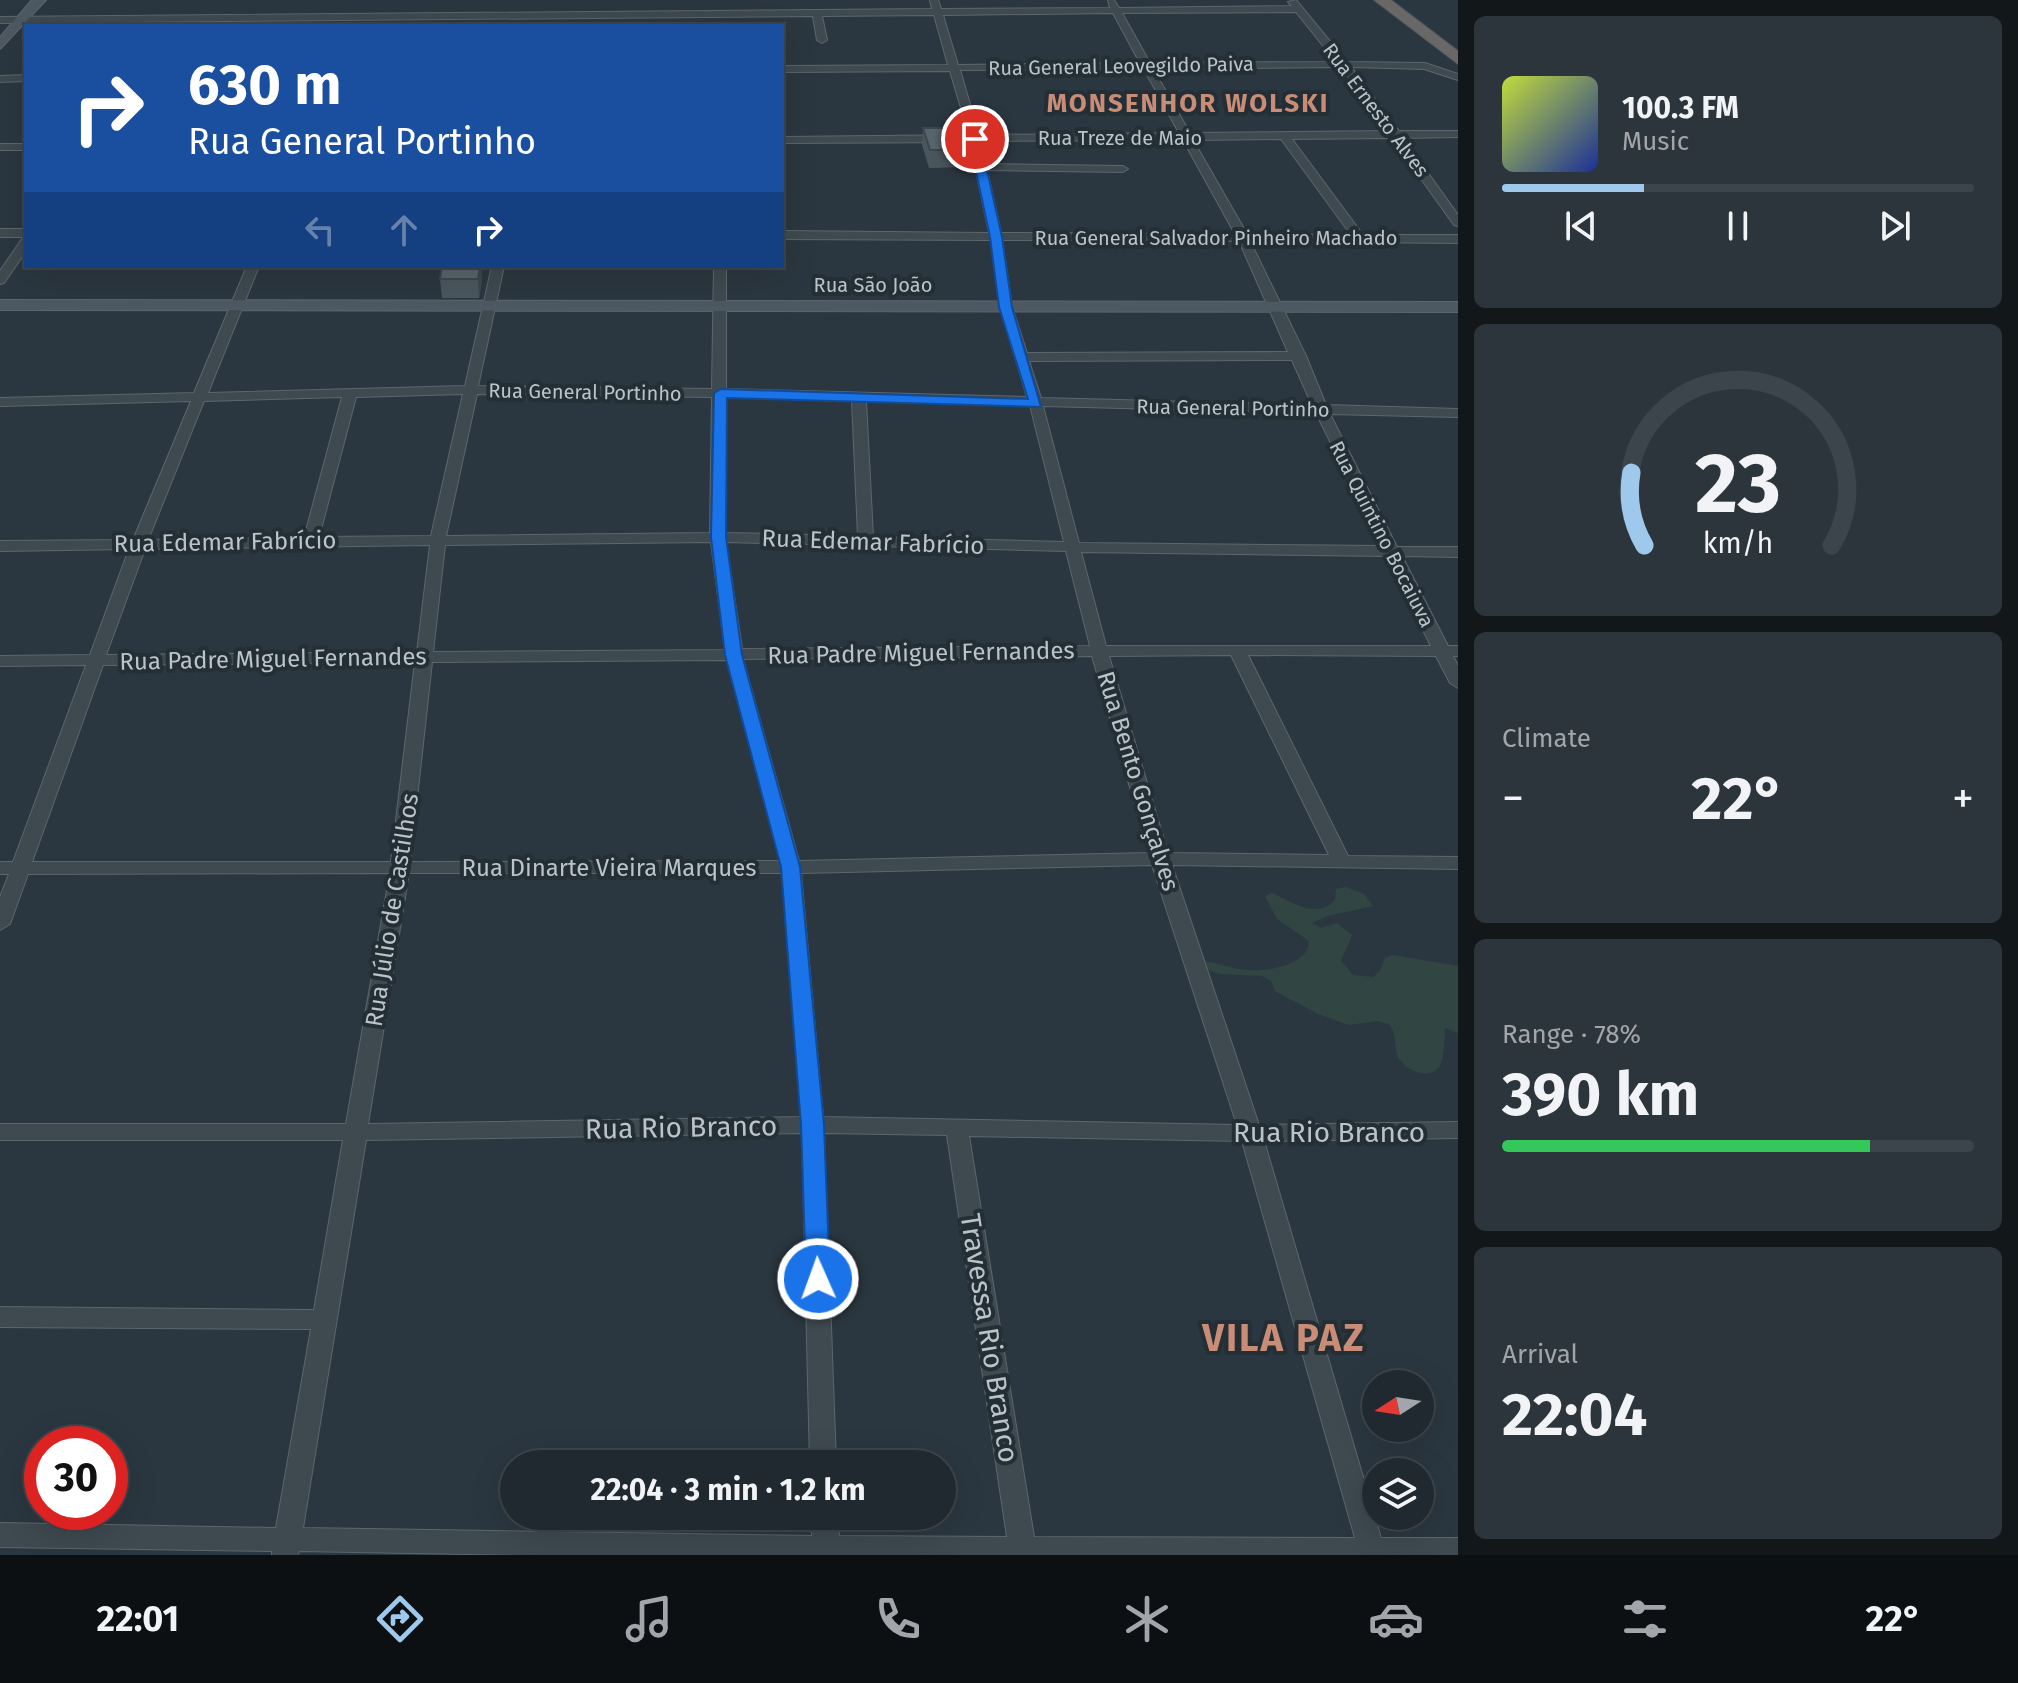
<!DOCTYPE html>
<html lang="en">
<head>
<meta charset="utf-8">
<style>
	:root { --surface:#202930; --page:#2d353c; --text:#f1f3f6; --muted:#a2a6ab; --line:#3d454c; --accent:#9fc9ec }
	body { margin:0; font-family:"Fira Sans",sans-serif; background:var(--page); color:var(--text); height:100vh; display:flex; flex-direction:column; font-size:30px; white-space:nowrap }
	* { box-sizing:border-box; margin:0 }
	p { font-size:26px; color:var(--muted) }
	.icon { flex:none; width:44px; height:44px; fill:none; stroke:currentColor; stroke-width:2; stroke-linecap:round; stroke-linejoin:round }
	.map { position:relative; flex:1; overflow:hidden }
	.details { display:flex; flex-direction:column; gap:16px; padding:16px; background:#12171a; width:560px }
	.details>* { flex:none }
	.top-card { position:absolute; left:24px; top:24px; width:760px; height:244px; border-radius:0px; box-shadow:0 8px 32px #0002,0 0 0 2px var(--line); background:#1a4fa0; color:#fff; overflow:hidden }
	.needle { width:52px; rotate:258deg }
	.buttons { position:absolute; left:1362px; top:1370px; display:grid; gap:16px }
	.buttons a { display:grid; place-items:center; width:72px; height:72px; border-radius:50%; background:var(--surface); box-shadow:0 8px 32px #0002,0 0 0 2px var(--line); font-size:40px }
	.speed { position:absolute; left:24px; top:1426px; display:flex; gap:16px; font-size:40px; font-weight:700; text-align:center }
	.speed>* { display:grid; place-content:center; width:104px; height:104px; border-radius:50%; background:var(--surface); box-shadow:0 8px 32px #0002,0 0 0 2px var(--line); line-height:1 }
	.speed .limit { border:12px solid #d22; background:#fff; color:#111 }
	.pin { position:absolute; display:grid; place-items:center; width:68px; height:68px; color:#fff; margin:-34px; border:4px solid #fff; border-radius:50%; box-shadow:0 2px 8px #0007 }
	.me { position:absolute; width:88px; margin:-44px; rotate:358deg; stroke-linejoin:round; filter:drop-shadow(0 0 6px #0008) }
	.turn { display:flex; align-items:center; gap:28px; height:168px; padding:0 32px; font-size:36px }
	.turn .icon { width:104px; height:104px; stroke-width:2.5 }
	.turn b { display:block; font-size:56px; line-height:68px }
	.lanes { display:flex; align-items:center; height:76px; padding:0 32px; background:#0003; justify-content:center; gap:40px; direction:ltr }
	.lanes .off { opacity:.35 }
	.big { font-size:60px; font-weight:700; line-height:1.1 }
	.details .tile { flex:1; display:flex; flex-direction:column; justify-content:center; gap:12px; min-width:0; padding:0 28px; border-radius:12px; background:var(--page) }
	.details .dial { align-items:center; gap:0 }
	.dial svg { height:208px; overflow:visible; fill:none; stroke:var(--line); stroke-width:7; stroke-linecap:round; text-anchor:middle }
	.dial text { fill:var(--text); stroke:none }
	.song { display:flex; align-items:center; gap:24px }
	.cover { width:96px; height:96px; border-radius:12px; background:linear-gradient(135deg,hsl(70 70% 55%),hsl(230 70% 35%)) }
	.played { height:8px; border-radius:4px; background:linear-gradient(90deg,var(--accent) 30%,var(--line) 30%) }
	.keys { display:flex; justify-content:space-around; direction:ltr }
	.heat { display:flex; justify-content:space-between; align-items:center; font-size:44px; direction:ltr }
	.charge { height:12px; border-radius:6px; background:linear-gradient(90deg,#34c759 78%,var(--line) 0) }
	.trip { position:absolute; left:500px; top:1450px; width:456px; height:80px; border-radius:40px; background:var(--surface); box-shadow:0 8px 32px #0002,0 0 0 2px var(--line); font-weight:700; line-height:80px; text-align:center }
	.dock { display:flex; height:128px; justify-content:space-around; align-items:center; background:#0d1013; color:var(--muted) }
	.dock .icon { width:56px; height:56px }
	.dock .active { color:var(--accent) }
	.dock b { font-size:36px; color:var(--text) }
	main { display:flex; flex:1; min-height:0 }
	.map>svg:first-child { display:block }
	.green { fill:#314643 }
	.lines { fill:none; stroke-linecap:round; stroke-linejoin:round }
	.minor-casing { stroke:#5c666d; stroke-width:2 }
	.secondary-casing { stroke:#5c666d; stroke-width:2 }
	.trunk-casing { stroke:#49535a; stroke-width:2 }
	.minor { fill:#3e4950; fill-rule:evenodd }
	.secondary { fill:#4d5962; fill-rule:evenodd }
	.trunk { fill:#696866; fill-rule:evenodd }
	.wall { fill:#4a565d }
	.shaded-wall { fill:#3c464c }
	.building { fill:#56646c; stroke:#3c464c; stroke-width:2 }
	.route { fill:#1a73e8; stroke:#114b97; stroke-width:2 }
	.labels { text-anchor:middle; stroke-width:8; stroke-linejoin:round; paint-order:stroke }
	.far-street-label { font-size:20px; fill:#bbc3ca; stroke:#232e35 }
	.street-label { font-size:24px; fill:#bbc3ca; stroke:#232e35 }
	.far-district-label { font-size:26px; font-weight:bold; letter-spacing:2px; fill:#c98d77; stroke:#232e35 }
	.near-street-label { font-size:28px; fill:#bbc3ca; stroke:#232e35 }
	.near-district-label { font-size:38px; font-weight:bold; letter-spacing:2px; fill:#c98d77; stroke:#232e35 }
</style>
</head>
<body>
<main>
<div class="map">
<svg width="1458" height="1555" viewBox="0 0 1458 1555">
	<rect width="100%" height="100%" fill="#2b3740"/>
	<path class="green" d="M1345 887 1364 894 1373 906 1327 916 1312 923 1321 928 1337 923 1352 935 1341 961 1353 975 1373 977 1380 971 1385 958 1393 955 1458 966V1033L1445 1028C1444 1039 1445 1058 1439 1067 1429 1080 1408 1071 1400 1060 1392 1049 1399 1037 1389 1024L1378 1021 1349 1025 1318 1014 1275 991 1271 981 1262 976 1221 974 1200 968 1201 961C1216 962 1230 968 1245 970 1265 972 1309 966 1309 941L1277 919 1265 896 1272 893C1292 902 1316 920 1335 900L1336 889Z"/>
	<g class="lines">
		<defs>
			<path id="minor" d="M930 0H938L941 9 1110 8 1108 0H1114L1119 8 1292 6 1288 2 1296 0 1347 62 1425 63 1458 74V80L1424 69 1351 67 1399 131H1458V137L1403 138 1458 215V226L1454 225 1392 138 1292 139 1363 235H1458V243L1250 241 1306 356 1326 405 1458 409V417L1330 414 1397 547H1458V557L1402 556 1448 646H1458V656H1453L1458 666V688L1450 683 1436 656 1248 655 1348 856 1458 857V869L1172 865 1259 1125 1458 1122V1138L1264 1141 1381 1538H1458V1555H522L299 1551 298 1555H272V1551L0 1547V1523L276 1528 311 1329 0 1327V1307L314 1310 343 1140H0V1124H346L390 873 28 874 10 924 0 930V897L9 874H0V862H13L86 665 0 666V656L90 655 129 549 0 551V541L133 540 191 401 0 406V398L194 393 247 266H259L208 393 465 386 492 266H504L478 386 712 389 714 266H726V389L1027 397 1000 307 991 240 782 239V231L989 233 970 142 782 143V137L969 135 950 71 782 72V66L948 65 934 15 822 16 827 40 822 43 817 40 813 16 0 23V17L932 9ZM1296 12 1336 62 1150 63 1122 13ZM1113 13 1140 63 958 65 943 15ZM1341 67 1388 131 1190 133 1153 69ZM1144 69 1179 133 979 135 960 70ZM1281 139 1351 235 1247 234 1193 140ZM1183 140 1235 234 1001 233 987 170 1123 172 1128 169 1123 166 986 164 981 141ZM1002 240 1239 241 1288 352 1027 353 1012 307ZM1292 360 1312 405 1041 398 1029 361ZM463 394 431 536 319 537 356 397ZM477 394 712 397 710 533 446 536ZM342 397 304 538 148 540 204 401ZM726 397 852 401 858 536 726 533ZM866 401 1030 405 1064 542 873 537ZM1043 406 1316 413 1382 546 1079 543ZM711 542 725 650 433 652 445 545ZM726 542 1066 551 1090 646 742 649ZM430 545 417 652 106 655 145 549ZM1081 552 1386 556 1431 646H1106ZM1231 655 1329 855 1168 853 1109 656ZM1092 656 1149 853 799 861 743 659ZM727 660 780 861 410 862 432 662ZM415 662 391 862H32L103 665ZM1152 865 1237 1125 823 1117 801 873ZM409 873H782L801 1117 368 1124ZM802 1133 810 1464H836L824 1133 947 1135 1007 1537 839 1536 838 1516H812V1536L303 1528 366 1140ZM969 1136 1242 1141 1355 1538 1034 1537Z
				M26 75V81L0 82V76Z
				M0 144H26V150H0Z
				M0 229H26V237H0Z
				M26 238V251L4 283 0 284V271L22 239Z"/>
			<path id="secondary" d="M32 0H46L0 49V37Z
				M0 300 1458 302V312L0 310Z"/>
			<path id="trunk" d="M1374 0H1391L1458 51V64Z"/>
		</defs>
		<use href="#minor" class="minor-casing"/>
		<use href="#secondary" class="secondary-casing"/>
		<use href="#trunk" class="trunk-casing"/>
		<use href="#minor" class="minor"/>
		<use href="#secondary" class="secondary"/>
		<use href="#trunk" class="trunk"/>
	</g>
	<path class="wall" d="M923 128 967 150 966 167 929 168 922 145Z
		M442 266H481L482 280 479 298H442L440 279Z"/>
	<path class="shaded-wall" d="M480 266H481L482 280 479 298 478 279Z"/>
	<path class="building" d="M923 128H959L967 150H930Z
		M442 266H480L478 279H440Z"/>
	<path class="route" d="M975 136 980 139 1002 237 1012 307 1041 407 727 398 726 537 742 655 800 867 824 1125 830 1279 826 1286H809L806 1279 801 1125 781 867 725 655 711 537 714 393 721 389 1028 399 999 307 990 237 969 139Z"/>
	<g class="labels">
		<g class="far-street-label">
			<text transform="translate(1121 66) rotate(-1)" y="7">Rua General Leovegildo Paiva</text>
			<text transform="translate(1376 110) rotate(53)" y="7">Rua Ernesto Alves</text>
			<text x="1120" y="145">Rua Treze de Maio</text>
			<text x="1216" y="245">Rua General Salvador Pinheiro Machado</text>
			<text x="873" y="292">Rua São João</text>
			<text transform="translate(585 392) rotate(1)" y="7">Rua General Portinho</text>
			<text transform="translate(1233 408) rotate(1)" y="7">Rua General Portinho</text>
			<text transform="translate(1382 534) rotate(63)" y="7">Rua Quintino Bocaiuva</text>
		</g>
		<g class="street-label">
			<text transform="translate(225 542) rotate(-1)" y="8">Rua Edemar Fabrício</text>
			<text transform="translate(873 542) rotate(2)" y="8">Rua Edemar Fabrício</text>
			<text transform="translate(921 653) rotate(-1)" y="8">Rua Padre Miguel Fernandes</text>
			<text transform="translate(273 659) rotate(-1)" y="8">Rua Padre Miguel Fernandes</text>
			<text transform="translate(1138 781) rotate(73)" y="8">Rua Bento Gonçalves</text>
			<text x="609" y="876">Rua Dinarte Vieira Marques</text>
			<text transform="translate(392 910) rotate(-81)" y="8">Rua Júlio de Castilhos</text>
		</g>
		<g class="far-district-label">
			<text x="1188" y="112">MONSENHOR WOLSKI</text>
		</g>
		<g class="near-street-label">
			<text transform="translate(681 1127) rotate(-1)" y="10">Rua Rio Branco</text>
			<text x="1329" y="1142">Rua Rio Branco</text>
			<text transform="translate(990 1338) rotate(81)" y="10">Travessa Rio Branco</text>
		</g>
		<g class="near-district-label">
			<text x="1284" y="1351">VILA PAZ</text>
		</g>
	</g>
</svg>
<div class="buttons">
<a><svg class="needle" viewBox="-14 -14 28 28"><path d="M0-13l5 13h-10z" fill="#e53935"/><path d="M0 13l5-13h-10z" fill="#a2a6ab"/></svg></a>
<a><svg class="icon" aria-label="layers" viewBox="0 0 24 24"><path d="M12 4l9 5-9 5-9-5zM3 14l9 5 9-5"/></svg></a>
</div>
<div class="speed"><div class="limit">30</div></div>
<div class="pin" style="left:975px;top:139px;background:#d93025"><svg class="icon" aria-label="arrive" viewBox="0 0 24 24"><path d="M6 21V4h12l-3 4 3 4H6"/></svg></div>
<svg class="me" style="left:818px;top:1279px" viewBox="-20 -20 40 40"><circle r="17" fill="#1a73e8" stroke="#fff" stroke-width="3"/><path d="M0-11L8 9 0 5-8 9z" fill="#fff"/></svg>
<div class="trip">22:04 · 3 min · 1.2 km</div>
<div class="top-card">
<div class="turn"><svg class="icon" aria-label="right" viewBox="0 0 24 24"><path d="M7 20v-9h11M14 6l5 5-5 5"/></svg><div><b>630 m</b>Rua General Portinho</div></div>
<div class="lanes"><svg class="icon off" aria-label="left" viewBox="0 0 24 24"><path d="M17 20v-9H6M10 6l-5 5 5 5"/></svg><svg class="icon off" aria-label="ahead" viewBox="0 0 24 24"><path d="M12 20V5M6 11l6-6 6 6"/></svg><svg class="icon" aria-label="right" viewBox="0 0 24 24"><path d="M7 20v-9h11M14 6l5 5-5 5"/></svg></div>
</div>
</div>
<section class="details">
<div class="tile">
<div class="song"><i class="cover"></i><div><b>100.3 FM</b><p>Music</p></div></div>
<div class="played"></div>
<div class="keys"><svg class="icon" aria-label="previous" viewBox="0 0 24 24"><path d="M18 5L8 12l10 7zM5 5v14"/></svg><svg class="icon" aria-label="pause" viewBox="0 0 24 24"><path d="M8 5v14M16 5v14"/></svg><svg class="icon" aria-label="next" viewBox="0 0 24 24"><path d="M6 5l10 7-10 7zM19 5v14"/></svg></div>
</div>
<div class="tile dial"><svg viewBox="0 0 100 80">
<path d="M14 69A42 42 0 1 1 86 69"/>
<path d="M14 69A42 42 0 0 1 9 41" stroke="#9fc9ec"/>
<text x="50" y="56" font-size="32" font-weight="700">23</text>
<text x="50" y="72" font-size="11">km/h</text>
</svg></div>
<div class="tile"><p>Climate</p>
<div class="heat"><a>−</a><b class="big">22°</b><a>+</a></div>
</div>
<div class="tile"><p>Range · 78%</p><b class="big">390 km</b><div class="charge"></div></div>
<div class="tile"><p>Arrival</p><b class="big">22:04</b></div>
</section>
</main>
<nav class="dock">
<b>22:01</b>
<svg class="icon active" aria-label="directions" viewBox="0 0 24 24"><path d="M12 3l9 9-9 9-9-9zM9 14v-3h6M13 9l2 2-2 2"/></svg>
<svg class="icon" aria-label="music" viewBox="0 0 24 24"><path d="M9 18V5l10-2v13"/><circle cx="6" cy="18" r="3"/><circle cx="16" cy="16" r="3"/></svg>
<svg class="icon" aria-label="phone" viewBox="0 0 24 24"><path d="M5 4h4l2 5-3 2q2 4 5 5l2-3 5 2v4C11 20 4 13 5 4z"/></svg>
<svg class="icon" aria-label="climate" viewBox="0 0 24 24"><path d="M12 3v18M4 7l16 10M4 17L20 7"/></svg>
<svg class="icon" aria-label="car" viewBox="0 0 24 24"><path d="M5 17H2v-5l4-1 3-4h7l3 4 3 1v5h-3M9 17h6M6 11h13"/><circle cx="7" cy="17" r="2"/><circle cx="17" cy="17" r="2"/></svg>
<svg class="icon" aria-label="filters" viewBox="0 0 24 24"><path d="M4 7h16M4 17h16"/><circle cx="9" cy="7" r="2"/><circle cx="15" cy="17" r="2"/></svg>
<b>22°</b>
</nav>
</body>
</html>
